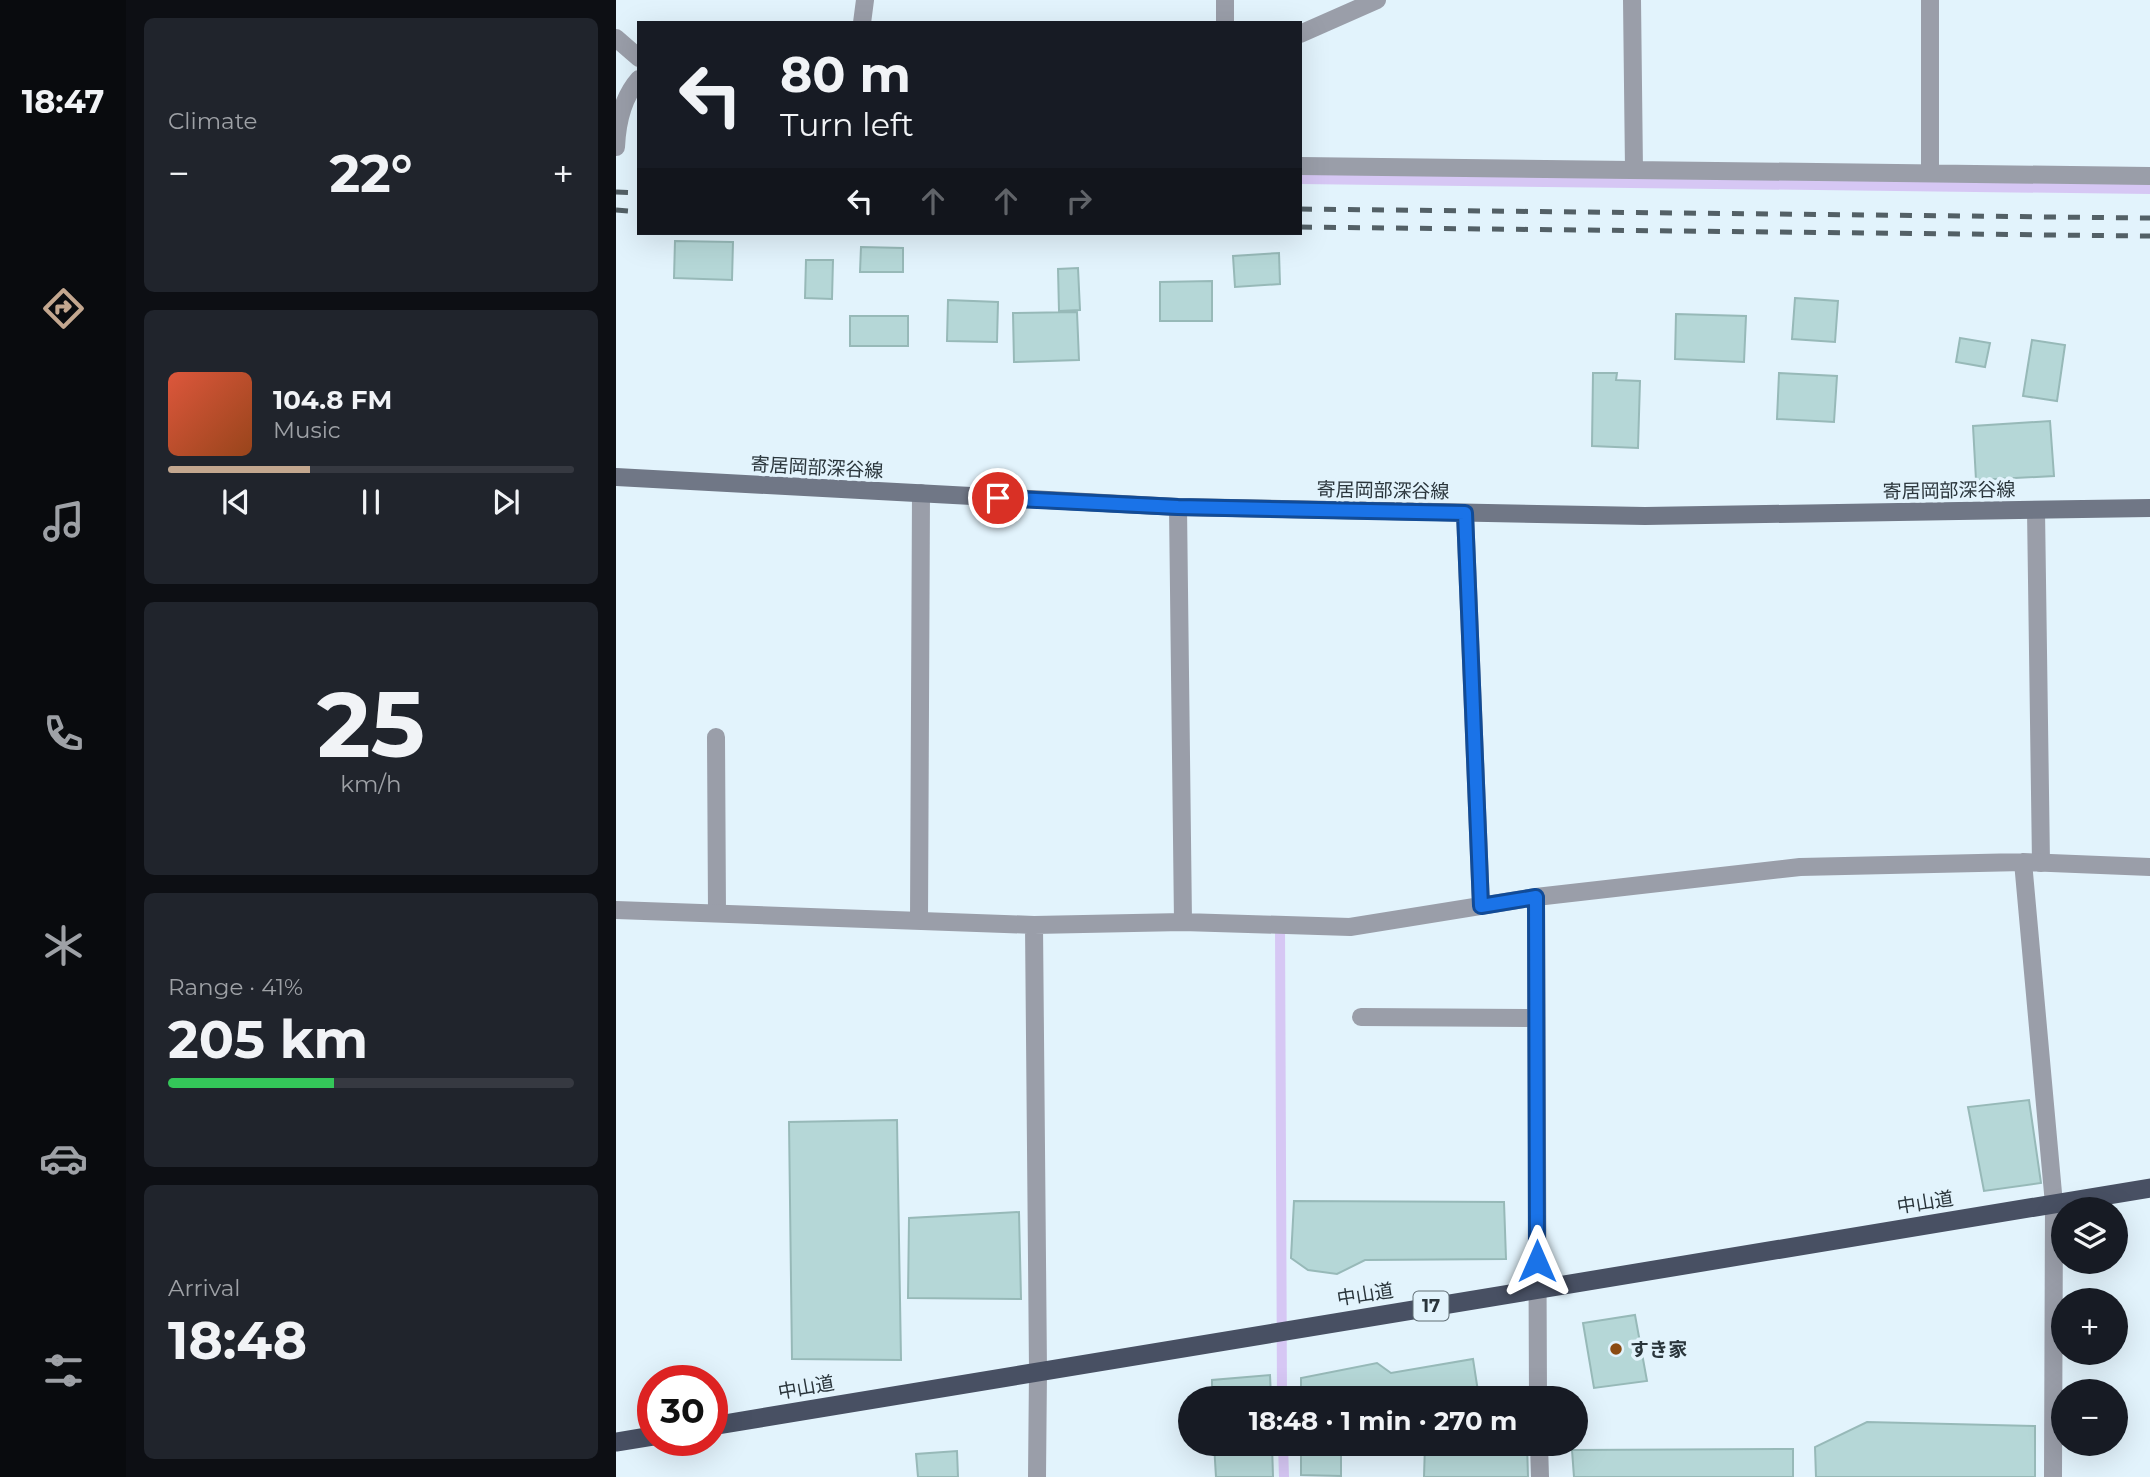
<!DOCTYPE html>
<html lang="en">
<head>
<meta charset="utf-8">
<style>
	:root { --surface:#171b24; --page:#20242c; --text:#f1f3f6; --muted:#9ea1a6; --line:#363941; --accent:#c3a78f }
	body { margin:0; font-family:Montserrat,"Noto Sans JP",sans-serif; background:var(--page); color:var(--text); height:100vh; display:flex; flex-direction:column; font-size:26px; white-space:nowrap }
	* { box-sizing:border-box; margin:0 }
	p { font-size:23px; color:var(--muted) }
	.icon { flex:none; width:38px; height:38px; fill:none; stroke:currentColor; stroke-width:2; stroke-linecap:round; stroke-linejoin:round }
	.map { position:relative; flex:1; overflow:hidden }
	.side { display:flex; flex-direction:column; gap:18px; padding:18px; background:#0d0f14; width:490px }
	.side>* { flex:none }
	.top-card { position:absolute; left:21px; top:21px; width:665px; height:214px; border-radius:0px; box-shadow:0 7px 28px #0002; background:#171b24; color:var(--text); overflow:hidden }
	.buttons { position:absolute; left:1435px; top:1197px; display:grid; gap:14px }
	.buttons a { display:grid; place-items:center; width:77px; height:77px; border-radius:50%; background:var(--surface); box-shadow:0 7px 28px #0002; font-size:35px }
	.speed { position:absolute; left:21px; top:1365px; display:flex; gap:14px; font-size:35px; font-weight:700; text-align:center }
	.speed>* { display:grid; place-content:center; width:91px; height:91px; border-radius:50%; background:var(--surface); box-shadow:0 7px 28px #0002; line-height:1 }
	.speed .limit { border:10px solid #d22; background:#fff; color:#111 }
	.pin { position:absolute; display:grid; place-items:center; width:60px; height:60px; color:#fff; margin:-30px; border:4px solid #fff; border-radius:50%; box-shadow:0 2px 7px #0007 }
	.me { position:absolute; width:77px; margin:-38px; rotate:0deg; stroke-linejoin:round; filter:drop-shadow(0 0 5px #0008) }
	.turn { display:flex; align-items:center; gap:24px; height:147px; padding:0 28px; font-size:32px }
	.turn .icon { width:91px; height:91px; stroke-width:2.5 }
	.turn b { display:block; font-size:49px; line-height:60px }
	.lanes { display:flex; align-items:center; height:66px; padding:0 28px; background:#0003; justify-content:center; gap:35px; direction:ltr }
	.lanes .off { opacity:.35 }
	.big { font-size:52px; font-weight:700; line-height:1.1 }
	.side .tile { flex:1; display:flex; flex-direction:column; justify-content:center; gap:10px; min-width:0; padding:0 24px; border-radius:10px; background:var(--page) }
	.side .dial { align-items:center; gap:0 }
	.dial b { font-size:91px; line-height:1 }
	.song { display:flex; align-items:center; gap:21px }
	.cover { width:84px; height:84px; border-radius:10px; background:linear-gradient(135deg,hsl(10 70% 55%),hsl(20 70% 35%)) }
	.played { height:7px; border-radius:4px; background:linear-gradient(90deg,var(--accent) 35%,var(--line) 35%) }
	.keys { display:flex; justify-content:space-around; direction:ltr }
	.heat { display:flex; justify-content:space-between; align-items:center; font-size:38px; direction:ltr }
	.charge { height:10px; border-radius:5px; background:linear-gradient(90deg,#34c759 41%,var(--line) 0) }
	.trip { position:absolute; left:562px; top:1386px; width:410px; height:70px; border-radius:35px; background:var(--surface); box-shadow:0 7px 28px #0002; font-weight:700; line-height:70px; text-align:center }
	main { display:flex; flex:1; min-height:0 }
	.menu { display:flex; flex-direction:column; width:126px; justify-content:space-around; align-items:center; background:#090b0e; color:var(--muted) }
	.menu .icon { width:49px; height:49px }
	.menu .active { color:var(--accent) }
	.menu b { font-size:32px; color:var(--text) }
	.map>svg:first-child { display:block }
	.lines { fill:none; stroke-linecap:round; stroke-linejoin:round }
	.stream { stroke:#d6c7f4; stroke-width:10 }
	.building { fill:#b5d7d7; stroke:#97b9b8; stroke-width:2 }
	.service { stroke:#9a9ea9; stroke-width:18 }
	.minor { stroke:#9a9ea9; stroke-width:18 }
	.tertiary { stroke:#9a9ea9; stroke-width:18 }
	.secondary { stroke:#707786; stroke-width:18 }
	.trunk { stroke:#485063; stroke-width:19 }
	.rail { stroke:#536066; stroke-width:5; stroke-dasharray:12 12; stroke-linecap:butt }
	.route-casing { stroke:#114b97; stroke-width:18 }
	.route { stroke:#1a73e8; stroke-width:12 }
	.poi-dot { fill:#8b4b12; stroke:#e2f3fc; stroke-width:2.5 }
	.labels { text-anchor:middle; stroke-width:7; stroke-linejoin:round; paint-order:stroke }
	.shield { fill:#e2f3fc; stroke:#616e75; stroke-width:2 }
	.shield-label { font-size:18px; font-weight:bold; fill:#2a353b }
	.street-label { font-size:19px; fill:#2a353b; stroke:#e2f3fc }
	.poi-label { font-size:19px; font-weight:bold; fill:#2a353b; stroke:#e2f3fc; text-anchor:start }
</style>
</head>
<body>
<main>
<nav class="menu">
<b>18:47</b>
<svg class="icon active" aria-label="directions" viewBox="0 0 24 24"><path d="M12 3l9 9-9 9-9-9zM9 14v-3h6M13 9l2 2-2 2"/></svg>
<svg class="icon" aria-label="music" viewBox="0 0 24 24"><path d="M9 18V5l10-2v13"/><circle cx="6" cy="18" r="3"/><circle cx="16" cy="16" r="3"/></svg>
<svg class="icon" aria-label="phone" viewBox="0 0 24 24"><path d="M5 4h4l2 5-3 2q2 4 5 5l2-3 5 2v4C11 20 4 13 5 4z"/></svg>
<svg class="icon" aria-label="climate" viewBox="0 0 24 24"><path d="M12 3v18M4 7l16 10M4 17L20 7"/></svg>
<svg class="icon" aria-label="car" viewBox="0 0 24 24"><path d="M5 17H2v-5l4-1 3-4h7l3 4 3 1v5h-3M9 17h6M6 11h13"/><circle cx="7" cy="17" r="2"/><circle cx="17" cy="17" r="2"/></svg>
<svg class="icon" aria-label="filters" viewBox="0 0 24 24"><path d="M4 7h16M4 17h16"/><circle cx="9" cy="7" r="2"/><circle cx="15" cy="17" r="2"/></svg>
</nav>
<section class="side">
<div class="tile"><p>Climate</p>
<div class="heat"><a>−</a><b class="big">22°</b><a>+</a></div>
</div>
<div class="tile">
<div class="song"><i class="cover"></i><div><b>104.8 FM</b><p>Music</p></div></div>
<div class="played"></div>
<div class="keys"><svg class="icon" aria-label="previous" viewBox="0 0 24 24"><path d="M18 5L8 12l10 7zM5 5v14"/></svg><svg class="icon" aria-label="pause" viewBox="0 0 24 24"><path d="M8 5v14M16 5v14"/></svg><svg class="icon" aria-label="next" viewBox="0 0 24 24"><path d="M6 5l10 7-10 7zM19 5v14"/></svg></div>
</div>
<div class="tile dial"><b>25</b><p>km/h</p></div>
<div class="tile"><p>Range · 41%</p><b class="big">205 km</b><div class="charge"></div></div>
<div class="tile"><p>Arrival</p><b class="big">18:48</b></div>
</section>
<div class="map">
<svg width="1534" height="1477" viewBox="0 0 1534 1477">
	<rect width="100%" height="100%" fill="#e2f3fc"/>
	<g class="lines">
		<path class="stream" d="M684 179 1534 189
			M664 925 666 1398
			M667 1444 668 1477"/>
	</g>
	<path class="building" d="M59 241 117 242 116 280 58 278Z
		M245 247 287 248V272H244Z
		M663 253 664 284 619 287 617 256Z
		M190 260H217L216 299 189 298Z
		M462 268 464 310 443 311 442 269Z
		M596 281V321H544V282Z
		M1179 298 1222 301 1219 342 1176 339Z
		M332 300 382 302 381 342 331 341Z
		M461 312 463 360 398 362 397 313Z
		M1060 314 1130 316 1128 362 1059 359Z
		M234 316H292V346H234Z
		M1344 338 1374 343 1369 367 1340 362Z
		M1416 340 1449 345 1441 401 1407 396Z
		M977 373H1001L1000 380 1024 381 1022 448 976 446Z
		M1163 373 1221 376 1218 422 1161 419Z
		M1434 421 1438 476 1360 480 1357 426Z
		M1413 1100 1425 1183 1368 1191 1352 1107Z
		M281 1120 285 1360 176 1359 173 1122Z
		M678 1201 888 1202 890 1259 749 1260 721 1274 692 1270 675 1258Z
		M403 1212 405 1299 292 1298 293 1218Z
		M1019 1315 1031 1381 978 1388 967 1323Z
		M857 1359 863 1398H685V1378L761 1363 775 1373Z
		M654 1375 655 1398H596V1380Z
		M1251 1422 1419 1426V1477H1200L1199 1447Z
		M598 1444H656L657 1477H600Z
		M685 1444H725V1476L685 1475Z
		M809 1444H911L912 1477H808Z
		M1177 1449V1477H958L956 1450Z
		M341 1451 342 1477H302L300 1454Z"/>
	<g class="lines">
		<path class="service" d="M246 23 249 0
			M0 38 23 58
			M1420 510 1425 863
			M849 513 865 906
			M100 737 101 913
			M745 1017 920 1018"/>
		<path class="minor" d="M609 0V23
			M1016 0 1018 170
			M684 166 1534 176
			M1314 173V0
			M562 507 567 922
			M1407 862 1438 1204 1437 1477
			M920 897 922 1398
			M0 910 418 925 567 922 734 927 920 897 1184 867 1407 862 1534 867
			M303 921 305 493
			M418 925 422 1371 421 1477
			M923 1444 924 1477"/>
		<path class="tertiary" d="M684 34 761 0
			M0 147C1 124 7 97 23 79"/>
		<path class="secondary" d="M0 477 562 507 1029 516 1534 508"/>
		<path class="trunk" d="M96 1426 1534 1188
			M0 1442 37 1436"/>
		<path class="rail" d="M0 192 23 193
			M684 209 1534 218
			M0 210 23 212
			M684 227 1534 236"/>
	</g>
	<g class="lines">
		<defs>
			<path id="route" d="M382 498 562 507 849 513 865 906 920 897 921 1261"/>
		</defs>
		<use href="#route" class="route-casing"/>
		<use href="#route" class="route"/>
	</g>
	<circle class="poi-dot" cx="1000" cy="1349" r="7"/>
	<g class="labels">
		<rect class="shield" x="797.5" y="1291.5" width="35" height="29" rx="5"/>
		<g class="shield-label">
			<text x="815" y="1312">17</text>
		</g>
		<g class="street-label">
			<text transform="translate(201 467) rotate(3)" y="7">寄居岡部深谷線</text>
			<text transform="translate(767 490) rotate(1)" y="7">寄居岡部深谷線</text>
			<text transform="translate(1333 490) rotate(-1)" y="7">寄居岡部深谷線</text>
			<text transform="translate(1309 1202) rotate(-9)" y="7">中山道</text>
			<text transform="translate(749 1294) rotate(-9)" y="7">中山道</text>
			<text transform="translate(190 1387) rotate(-10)" y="7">中山道</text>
		</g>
		<g class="poi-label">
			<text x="1014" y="1356">すき家</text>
		</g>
	</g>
</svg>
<div class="buttons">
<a><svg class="icon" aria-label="layers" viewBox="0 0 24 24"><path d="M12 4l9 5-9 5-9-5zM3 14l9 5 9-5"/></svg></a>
<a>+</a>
<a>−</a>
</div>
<div class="speed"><div class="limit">30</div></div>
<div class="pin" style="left:382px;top:498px;background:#d93025"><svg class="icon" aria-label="arrive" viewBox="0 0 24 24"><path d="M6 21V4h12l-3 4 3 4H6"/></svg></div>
<svg class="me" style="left:921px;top:1261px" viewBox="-20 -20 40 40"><path d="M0-17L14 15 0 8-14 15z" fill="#1a73e8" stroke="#fff" stroke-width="4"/></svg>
<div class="trip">18:48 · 1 min · 270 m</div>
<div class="top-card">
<div class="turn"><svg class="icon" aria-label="left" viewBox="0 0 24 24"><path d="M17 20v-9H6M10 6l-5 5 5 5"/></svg><div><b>80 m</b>Turn left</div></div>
<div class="lanes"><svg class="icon" aria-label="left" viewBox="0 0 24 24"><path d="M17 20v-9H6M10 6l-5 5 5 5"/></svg><svg class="icon off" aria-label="ahead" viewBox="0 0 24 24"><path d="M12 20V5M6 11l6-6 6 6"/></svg><svg class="icon off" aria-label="ahead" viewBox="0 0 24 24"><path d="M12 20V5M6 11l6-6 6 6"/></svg><svg class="icon off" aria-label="right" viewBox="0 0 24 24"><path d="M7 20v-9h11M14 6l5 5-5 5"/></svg></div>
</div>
</div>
</main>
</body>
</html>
